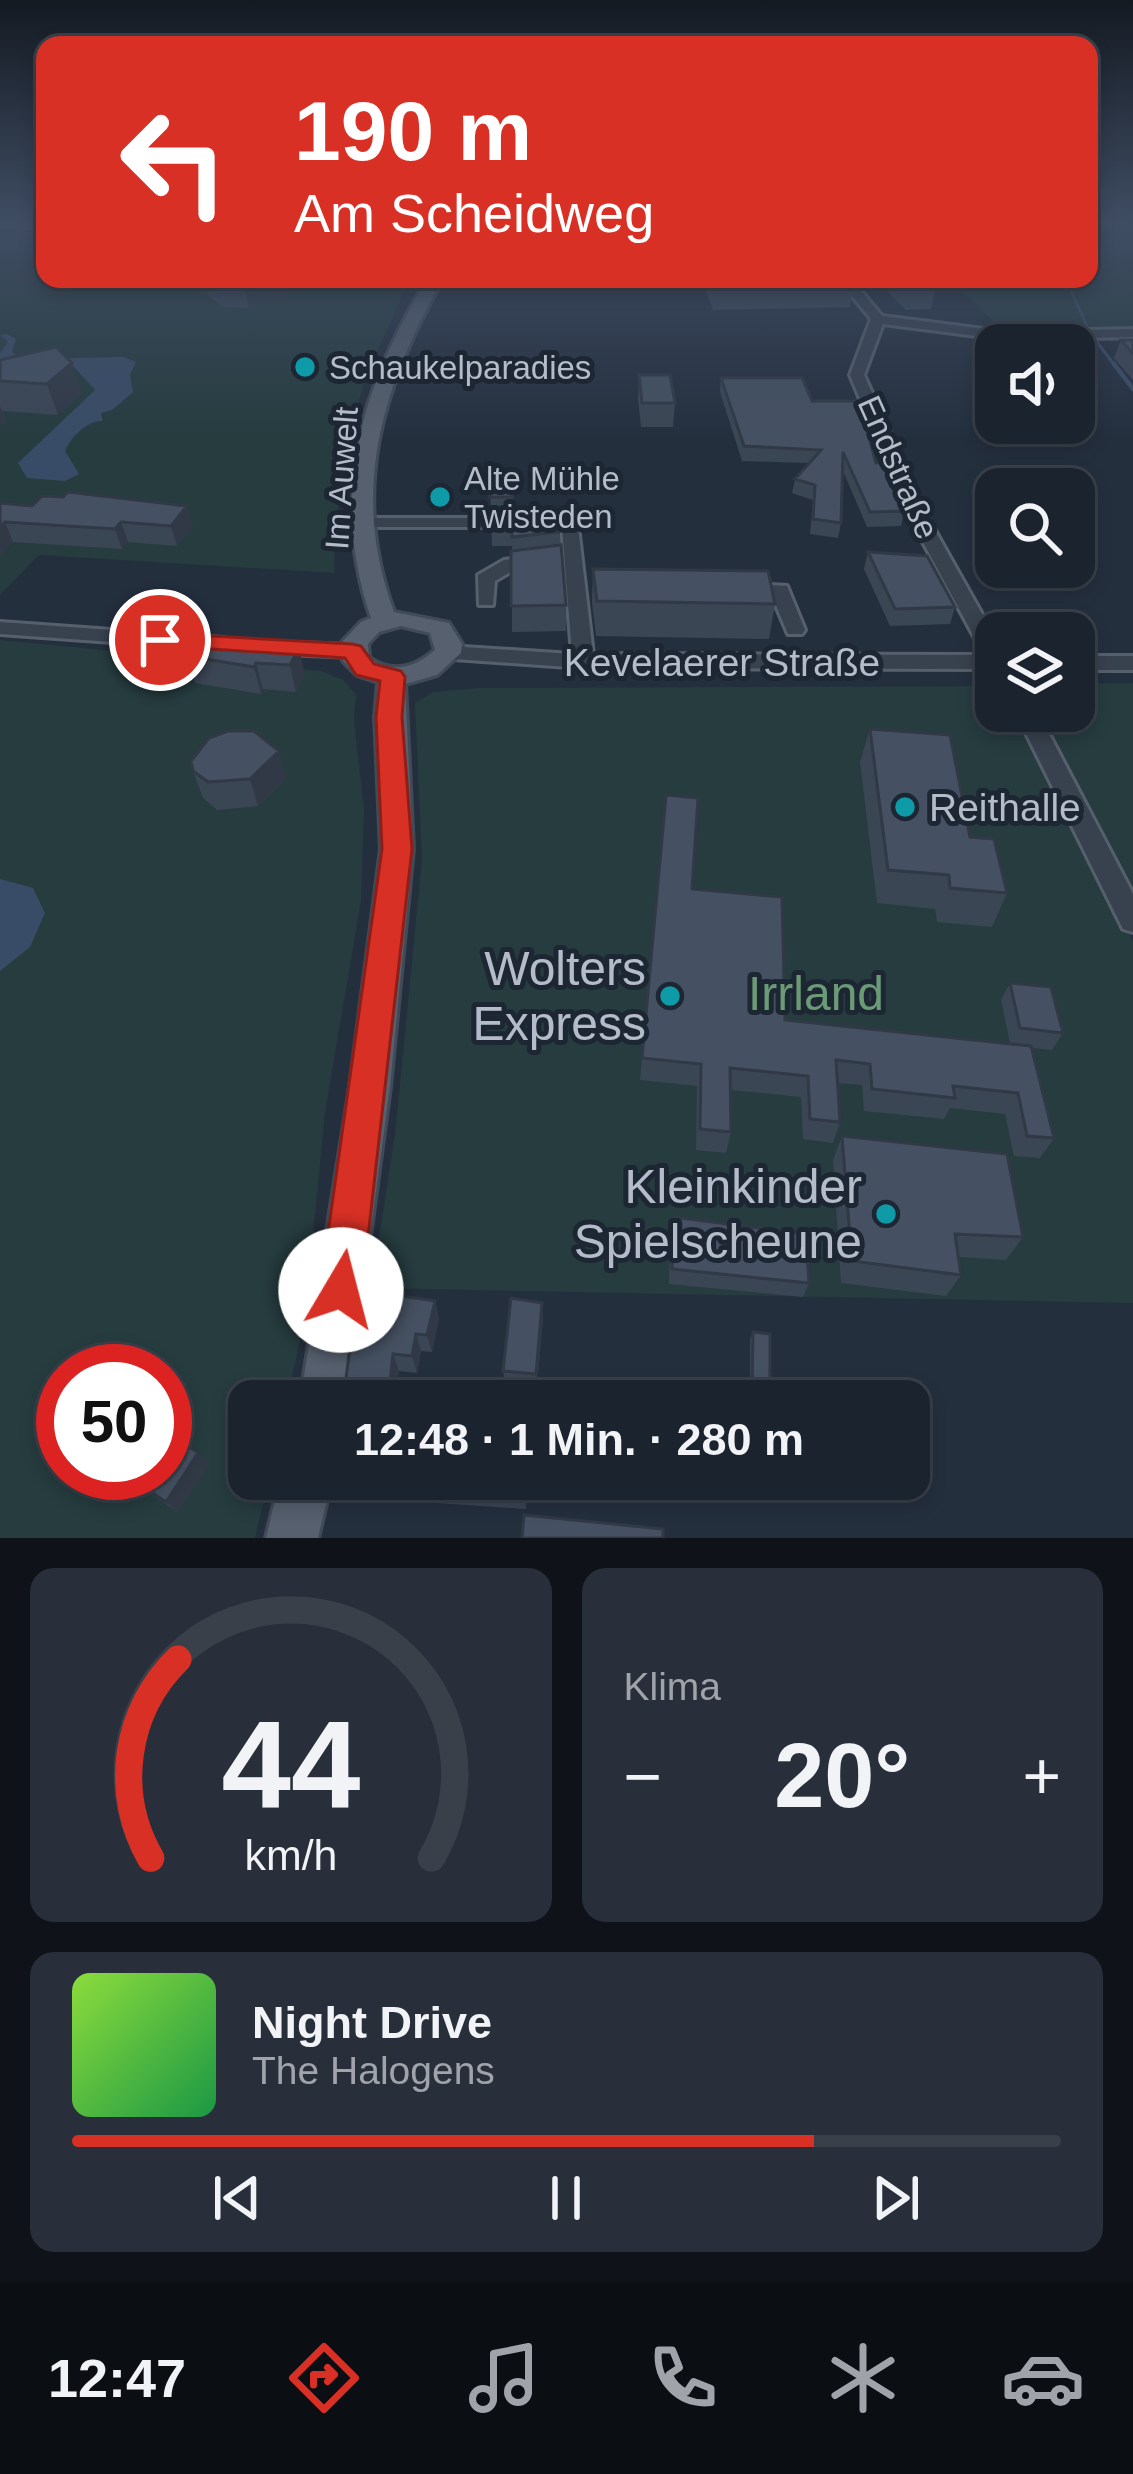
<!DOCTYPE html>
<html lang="de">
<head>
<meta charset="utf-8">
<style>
	:root { --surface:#1b232e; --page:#282f3a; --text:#f1f3f6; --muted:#a0a4aa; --line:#39404a; --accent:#d93025 }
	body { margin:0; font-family:Arial,sans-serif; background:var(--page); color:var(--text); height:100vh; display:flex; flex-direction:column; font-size:45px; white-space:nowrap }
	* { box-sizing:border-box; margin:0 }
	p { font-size:39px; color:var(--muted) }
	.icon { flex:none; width:66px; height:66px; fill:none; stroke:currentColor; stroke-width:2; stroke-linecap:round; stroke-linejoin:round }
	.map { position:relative; height:1538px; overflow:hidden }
	.drawer { display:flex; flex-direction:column; gap:30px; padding:30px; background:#0f1319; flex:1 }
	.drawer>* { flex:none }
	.hud { position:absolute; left:36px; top:36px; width:1062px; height:252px; border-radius:24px; box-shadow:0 6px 18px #0003,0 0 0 3px var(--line); background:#d93025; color:#fff; overflow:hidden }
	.buttons { position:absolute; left:975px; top:324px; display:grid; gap:24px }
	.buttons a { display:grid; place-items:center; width:120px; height:120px; border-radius:24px; background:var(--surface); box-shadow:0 6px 18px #0003,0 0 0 3px var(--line); font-size:60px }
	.speed { position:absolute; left:36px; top:1344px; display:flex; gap:24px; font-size:60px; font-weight:700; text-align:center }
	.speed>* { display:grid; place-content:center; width:156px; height:156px; border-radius:50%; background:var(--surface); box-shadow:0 6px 18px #0003,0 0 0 3px var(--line); line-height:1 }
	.speed .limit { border:18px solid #d22; background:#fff; color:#111 }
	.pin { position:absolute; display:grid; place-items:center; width:102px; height:102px; color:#fff; margin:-51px; border:6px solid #fff; border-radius:50%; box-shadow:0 3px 12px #0007 }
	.me { position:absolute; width:132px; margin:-66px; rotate:8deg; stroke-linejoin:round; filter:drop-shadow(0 0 9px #0008) }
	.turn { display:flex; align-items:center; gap:42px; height:252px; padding:0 60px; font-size:54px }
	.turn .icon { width:156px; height:156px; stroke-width:2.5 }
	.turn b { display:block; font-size:84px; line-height:102px }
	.big { font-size:90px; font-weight:700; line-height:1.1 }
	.drawer .tile { flex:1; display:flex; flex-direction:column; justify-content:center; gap:18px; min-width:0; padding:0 42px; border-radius:24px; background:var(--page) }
	.drawer .dial { align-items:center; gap:0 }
	.dial svg { height:312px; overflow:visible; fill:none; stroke:var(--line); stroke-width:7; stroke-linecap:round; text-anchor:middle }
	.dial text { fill:var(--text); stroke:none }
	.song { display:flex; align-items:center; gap:36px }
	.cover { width:144px; height:144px; border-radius:18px; background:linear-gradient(135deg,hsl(90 70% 55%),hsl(140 70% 35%)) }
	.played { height:12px; border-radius:6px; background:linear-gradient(90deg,var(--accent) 75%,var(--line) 75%) }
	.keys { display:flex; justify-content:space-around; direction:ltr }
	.heat { display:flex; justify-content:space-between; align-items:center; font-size:66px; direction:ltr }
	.drawer .tiles { flex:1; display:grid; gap:30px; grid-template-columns:1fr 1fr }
	.tile:last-child { grid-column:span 2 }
	.trip { position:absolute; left:228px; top:1380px; width:702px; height:120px; border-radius:24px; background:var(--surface); box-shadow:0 6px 18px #0003,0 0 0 3px var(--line); font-weight:700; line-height:120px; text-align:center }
	.tabs { display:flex; height:192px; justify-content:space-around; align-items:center; background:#0b0e12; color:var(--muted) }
	.tabs .icon { width:84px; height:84px }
	.tabs .selected { color:var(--accent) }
	.tabs b { font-size:54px; color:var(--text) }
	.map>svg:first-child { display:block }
	.green { fill:#263c3f; fill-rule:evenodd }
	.water { fill:#394c67 }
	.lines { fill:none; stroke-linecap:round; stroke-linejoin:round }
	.stream-far1 { stroke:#394c67; stroke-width:3 }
	.stream { stroke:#394c67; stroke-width:4.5 }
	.minor-casing { stroke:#565f6c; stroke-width:6 }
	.major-casing { stroke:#414a57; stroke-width:6 }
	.minor { fill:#38414e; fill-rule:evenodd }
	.major { fill:#56606e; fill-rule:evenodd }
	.wall { fill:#3b4654 }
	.shaded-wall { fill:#303945 }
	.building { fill:#455162; stroke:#303945; stroke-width:3 }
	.route { fill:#d93025; stroke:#8d1f18; stroke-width:3 }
	.culture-dot { fill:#0f9aa8; stroke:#1d2633; stroke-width:4.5 }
	.labels { text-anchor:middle; stroke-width:10; stroke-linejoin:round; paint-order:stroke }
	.far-poi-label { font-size:33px; fill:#b4bcc9; stroke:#1d2633; text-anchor:start }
	.far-street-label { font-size:33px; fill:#b4bcc9; stroke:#1d2633 }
	.street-label { font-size:39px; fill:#b4bcc9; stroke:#1d2633 }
	.poi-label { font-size:39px; fill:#b4bcc9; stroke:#1d2633; text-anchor:start }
	.near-poi-label { font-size:48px; fill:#b4bcc9; stroke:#1d2633; text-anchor:end }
	.near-park-label { font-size:48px; fill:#6b9a76; stroke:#1d2633 }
</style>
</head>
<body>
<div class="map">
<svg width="1133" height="1538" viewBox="0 0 1133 1538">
	<rect width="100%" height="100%" fill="#242f3e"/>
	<path class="green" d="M1089 223H1133V333L1008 336 950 279H1089Z
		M0 228 45 231V279H407C397 316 377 346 365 381 344 445 336 506 334 573L39 555 0 595Z
		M0 640 321 671 343 680 356 694 354 719 364 810 361 901 325 1112 309 1277H295L313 1279 287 1401H249V1479H269L255 1538H0ZM63 1371H165V1473H63Z
		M1133 683V896L1034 711H1074V684Z
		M996 686V711H1014L1017 716 1133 941V1303L371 1288 395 1135 422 860 415 703 433 692 478 688Z"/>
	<path class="water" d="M7 334 16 339 12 352 22 359 123 357 136 362 130 375 133 392 112 410 101 413 103 421C87 420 71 437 65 451L79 474 65 481 27 478 18 463 95 390 74 367 13 362 0 369V353L8 342 0 335Z
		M0 879 33 888 45 913 30 947 0 971Z"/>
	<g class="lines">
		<path class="stream-far1" d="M1066 279 1089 331
			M1093 337 1116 367"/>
		<path class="stream" d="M1114 364 1133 389"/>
		<defs>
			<path id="minor" d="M0 223H45V228L0 226Z
				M838 279H851L882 316 1008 332 1133 329V337L1008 340 883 324 864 375 928 518 996 639V669L583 668 440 658 437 653 440 648 448 646 572 654 562 527H366L357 522 360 518H577L593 654 984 655 910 518 850 375 871 319Z
				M540 555 547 557V565L517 568 495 581 493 605H479L478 575 504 560Z
				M739 583 787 586 805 630 802 634H788L772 596 732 593 729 589Z
				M0 622 224 638 235 644 224 650 0 634Z
				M271 642 352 645 363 651 352 657 264 653 260 648 264 643Z
				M1074 656H1133V670H1074Z
				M1015 711H1037L1133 894V932L1123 929Z"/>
			<path id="major" d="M427 279H443C382 386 349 491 394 612L449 623 462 644 461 653 437 675 405 684 413 849 390 1087 348 1401H300L350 1087 381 849 375 717 378 682 357 675 343 661 342 642 361 622 371 618C328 492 362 388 427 279ZM401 626 430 633 435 650C414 668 393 674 369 658L368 644 379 632Z
				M280 1479H332L318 1538H266Z"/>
		</defs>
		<use href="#minor" class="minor-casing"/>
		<use href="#major" class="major-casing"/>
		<use href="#minor" class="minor"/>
		<use href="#major" class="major"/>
	</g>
	<path class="wall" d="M204 279H285L289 297 249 308 223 307 208 295Z
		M701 279H850L854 285 850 307 713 310Z
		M875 279H928L936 288 931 309 906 310Z
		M1121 340H1133V380L1114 358Z
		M0 360 82 393 58 415 2 411 6 423 0 424Z
		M639 375 675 403 673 427H641L638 398Z
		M721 378 812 401 876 463 896 487 895 493 905 511 901 526 867 527 843 471 841 523 838 538 810 534 813 500 792 493 795 479 808 463 742 461 720 392Z
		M512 474 514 514H491L490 475Z
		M0 503 32 506H187L193 526 177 546 128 542 122 549 13 542 0 556Z
		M491 515H558L566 605V631L512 632V546H492Z
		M978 530 1032 572 1026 589 992 588 973 546Z
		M868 552 955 607 950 624 890 626 864 569Z
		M593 569 775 604 769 639 596 636 592 603Z
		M267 643 305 674 296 692 263 689 261 694 195 683 187 656Z
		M870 729 970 837 1007 893 992 927 937 922 935 909 877 903 860 762Z
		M279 751 286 778 258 806 217 810 203 798 193 771Z
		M666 795 692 889 785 1020 1010 1043 1001 1000 1010 983 1063 1033 1052 1050 1031 1048 1054 1138 1040 1158 1014 1156 1005 1114 950 1108 944 1119 864 1111 862 1085 837 1083 840 1122 833 1143 803 1139 801 1097 731 1090V1132L726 1153 696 1150 697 1086 640 1080Z
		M842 1136 1023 1237 1006 1260 959 1257 961 1275 946 1296 841 1283 833 1160Z
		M673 1217 809 1283 803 1297 669 1284 670 1233Z
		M435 1301 439 1319 432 1352 421 1351 417 1373 399 1371 396 1401H335L387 1329Z
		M543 1317 537 1387 505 1384 503 1371Z
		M753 1332 770 1389 767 1395 750 1392V1339Z
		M198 1453 208 1465 178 1512 118 1473H165Z
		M529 1479 526 1509 333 1496 324 1483Z"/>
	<path class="shaded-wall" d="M285 279 289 297 249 308 245 290Z
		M72 363 82 393 58 415 47 384Z
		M0 406 6 423 0 424Z
		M187 506 193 526 177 546 171 526Z
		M5 522 13 542 0 556V527Z
		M121 522 128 542 122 549 115 529Z
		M299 648 305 674 296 692 290 665Z
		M256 663 263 689 261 694 254 667Z
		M279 751 286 778 258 806 250 779Z
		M435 1301 439 1319 432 1352 427 1335Z
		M542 1303 543 1317 537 1387 536 1374Z
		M416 1334 421 1351 417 1373 412 1356Z
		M393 1354 399 1371 396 1401H388Z
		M198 1453 208 1465 178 1512 166 1502Z
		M526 1479H529L526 1509 525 1496Z"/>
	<path class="building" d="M207 279H282L245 290 219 288Z
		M711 279H850L854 285 715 288Z
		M900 279H928L936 288 911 289Z
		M1121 340H1133V354Z
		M56 347 72 363 47 384 0 381V360Z
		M639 375H670L675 403H642Z
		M721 378H802L812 401H859L876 463 881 462 896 487H892L905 511 870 512 843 452 841 523 813 519 815 485 795 479 821 450 744 446Z
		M512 474 513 497H490V475Z
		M68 492 187 506 171 526 121 522 115 529 5 522 0 527V503L32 506 42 496 63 497Z
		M491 515H558L559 532 512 537V529H491Z
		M978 530 996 531V567H1029L1032 572H997Z
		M561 545 566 605 511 606V551Z
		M868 552 927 556 955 607 895 609Z
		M593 569 768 571 775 604 597 601Z
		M198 639 267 643 299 648 290 665 256 663 254 667 187 656Z
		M870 729 950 735 970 837 994 839 1007 893 950 888 949 875 888 870Z
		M228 731H254L279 751 250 779 208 782 193 771 191 761 209 738Z
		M666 795 698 798 692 889 782 897 785 1020 1031 1046 1054 1138 1027 1136 1018 1093 953 1086 955 1098 872 1089 870 1064 836 1060 840 1122 810 1119 808 1076 730 1068 731 1132 700 1129 701 1064 642 1058Z
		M1010 983 1051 987 1063 1033 1020 1028Z
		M842 1136 1007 1154 1023 1237 955 1234 961 1275 852 1261Z
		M673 1217 806 1234 809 1283 672 1269Z
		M395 1295 435 1301 427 1335 416 1334 412 1356 393 1354 388 1401H335L337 1390 345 1386 353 1324 387 1329Z
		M511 1298 542 1303 536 1374 503 1371Z
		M753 1332 770 1334V1389L752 1386Z
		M165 1428 198 1453 166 1502 122 1473H165Z
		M325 1479H526L525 1496 324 1483Z
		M524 1515 663 1529V1538H522Z"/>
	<linearGradient id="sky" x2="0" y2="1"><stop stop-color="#141a22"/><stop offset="0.51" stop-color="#3f4d63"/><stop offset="1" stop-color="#3f4d63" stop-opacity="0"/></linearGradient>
	<rect width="1133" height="438" fill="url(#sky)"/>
	<path class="route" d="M160 633 352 644 361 646 374 664 401 671 405 677 402 717 412 849 362 1290 356 1305 341 1311 326 1305 320 1290 382 849 376 717 380 681 356 675 345 658 152 645V635Z"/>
	<g class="culture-dot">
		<circle cx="305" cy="367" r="12"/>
		<circle cx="440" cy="497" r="12"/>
		<circle cx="905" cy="807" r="12"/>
		<circle cx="670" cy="996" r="12"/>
		<circle cx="886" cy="1214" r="12"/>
	</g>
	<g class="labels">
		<g class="far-poi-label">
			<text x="329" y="379">Schaukelparadies</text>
			<text x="464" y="490">Alte Mühle<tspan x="464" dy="38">Twisteden</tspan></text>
		</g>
		<g class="far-street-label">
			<text transform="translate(899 467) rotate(66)" y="12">Endstraße</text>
			<text transform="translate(341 478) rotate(-86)" y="12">Im Auwelt</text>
		</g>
		<g class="street-label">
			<text x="722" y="676">Kevelaerer Straße</text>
		</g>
		<g class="poi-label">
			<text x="929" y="821">Reithalle</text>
		</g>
		<g class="near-poi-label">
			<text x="646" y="985">Wolters<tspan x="646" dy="55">Express</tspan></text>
			<text x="862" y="1203">Kleinkinder<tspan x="862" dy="55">Spielscheune</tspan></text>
		</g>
		<g class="near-park-label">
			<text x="816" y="1010">Irrland</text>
		</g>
	</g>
</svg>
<div class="buttons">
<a><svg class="icon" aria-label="sound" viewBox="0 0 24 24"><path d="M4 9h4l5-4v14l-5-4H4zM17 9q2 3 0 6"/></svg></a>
<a><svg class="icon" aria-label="search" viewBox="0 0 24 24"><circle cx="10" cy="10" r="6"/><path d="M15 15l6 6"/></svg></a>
<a><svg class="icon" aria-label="layers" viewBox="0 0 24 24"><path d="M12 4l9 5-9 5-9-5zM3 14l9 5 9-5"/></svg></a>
</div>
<div class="speed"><div class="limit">50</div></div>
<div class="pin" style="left:160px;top:640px;background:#d93025"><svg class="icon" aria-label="arrive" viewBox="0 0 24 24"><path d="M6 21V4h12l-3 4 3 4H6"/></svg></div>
<svg class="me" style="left:341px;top:1290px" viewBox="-20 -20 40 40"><circle r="19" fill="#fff"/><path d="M0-13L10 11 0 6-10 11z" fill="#d93025"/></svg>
<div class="trip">12:48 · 1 Min. · 280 m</div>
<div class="hud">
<div class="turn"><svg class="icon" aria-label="left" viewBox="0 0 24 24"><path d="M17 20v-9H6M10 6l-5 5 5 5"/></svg><div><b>190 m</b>Am Scheidweg</div></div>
</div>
</div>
<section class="drawer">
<div class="tiles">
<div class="tile dial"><svg viewBox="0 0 100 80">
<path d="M14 69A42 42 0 1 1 86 69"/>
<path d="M14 69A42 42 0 0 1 21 18" stroke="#d93025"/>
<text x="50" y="56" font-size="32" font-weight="700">44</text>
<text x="50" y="72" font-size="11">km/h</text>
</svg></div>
<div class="tile"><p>Klima</p>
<div class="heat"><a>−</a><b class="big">20°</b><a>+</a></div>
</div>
<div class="tile">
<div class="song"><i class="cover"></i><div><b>Night Drive</b><p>The Halogens</p></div></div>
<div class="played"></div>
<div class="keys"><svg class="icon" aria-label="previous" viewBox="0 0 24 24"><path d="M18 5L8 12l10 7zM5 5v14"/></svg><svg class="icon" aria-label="pause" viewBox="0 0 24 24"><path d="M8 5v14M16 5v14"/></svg><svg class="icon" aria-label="next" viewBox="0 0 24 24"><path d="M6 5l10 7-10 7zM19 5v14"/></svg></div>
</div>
</div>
</section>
<nav class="tabs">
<b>12:47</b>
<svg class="icon selected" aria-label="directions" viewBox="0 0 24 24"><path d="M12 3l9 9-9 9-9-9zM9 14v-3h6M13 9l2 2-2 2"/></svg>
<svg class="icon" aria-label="music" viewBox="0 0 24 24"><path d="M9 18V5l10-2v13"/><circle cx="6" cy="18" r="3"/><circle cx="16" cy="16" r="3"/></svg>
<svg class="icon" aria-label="phone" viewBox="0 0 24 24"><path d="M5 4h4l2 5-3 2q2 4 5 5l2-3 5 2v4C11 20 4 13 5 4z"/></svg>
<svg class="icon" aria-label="climate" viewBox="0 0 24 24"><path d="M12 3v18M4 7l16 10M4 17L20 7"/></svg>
<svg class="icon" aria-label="car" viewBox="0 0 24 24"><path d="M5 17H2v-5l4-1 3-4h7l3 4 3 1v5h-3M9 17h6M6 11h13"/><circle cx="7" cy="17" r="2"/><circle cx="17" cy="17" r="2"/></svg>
</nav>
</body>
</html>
